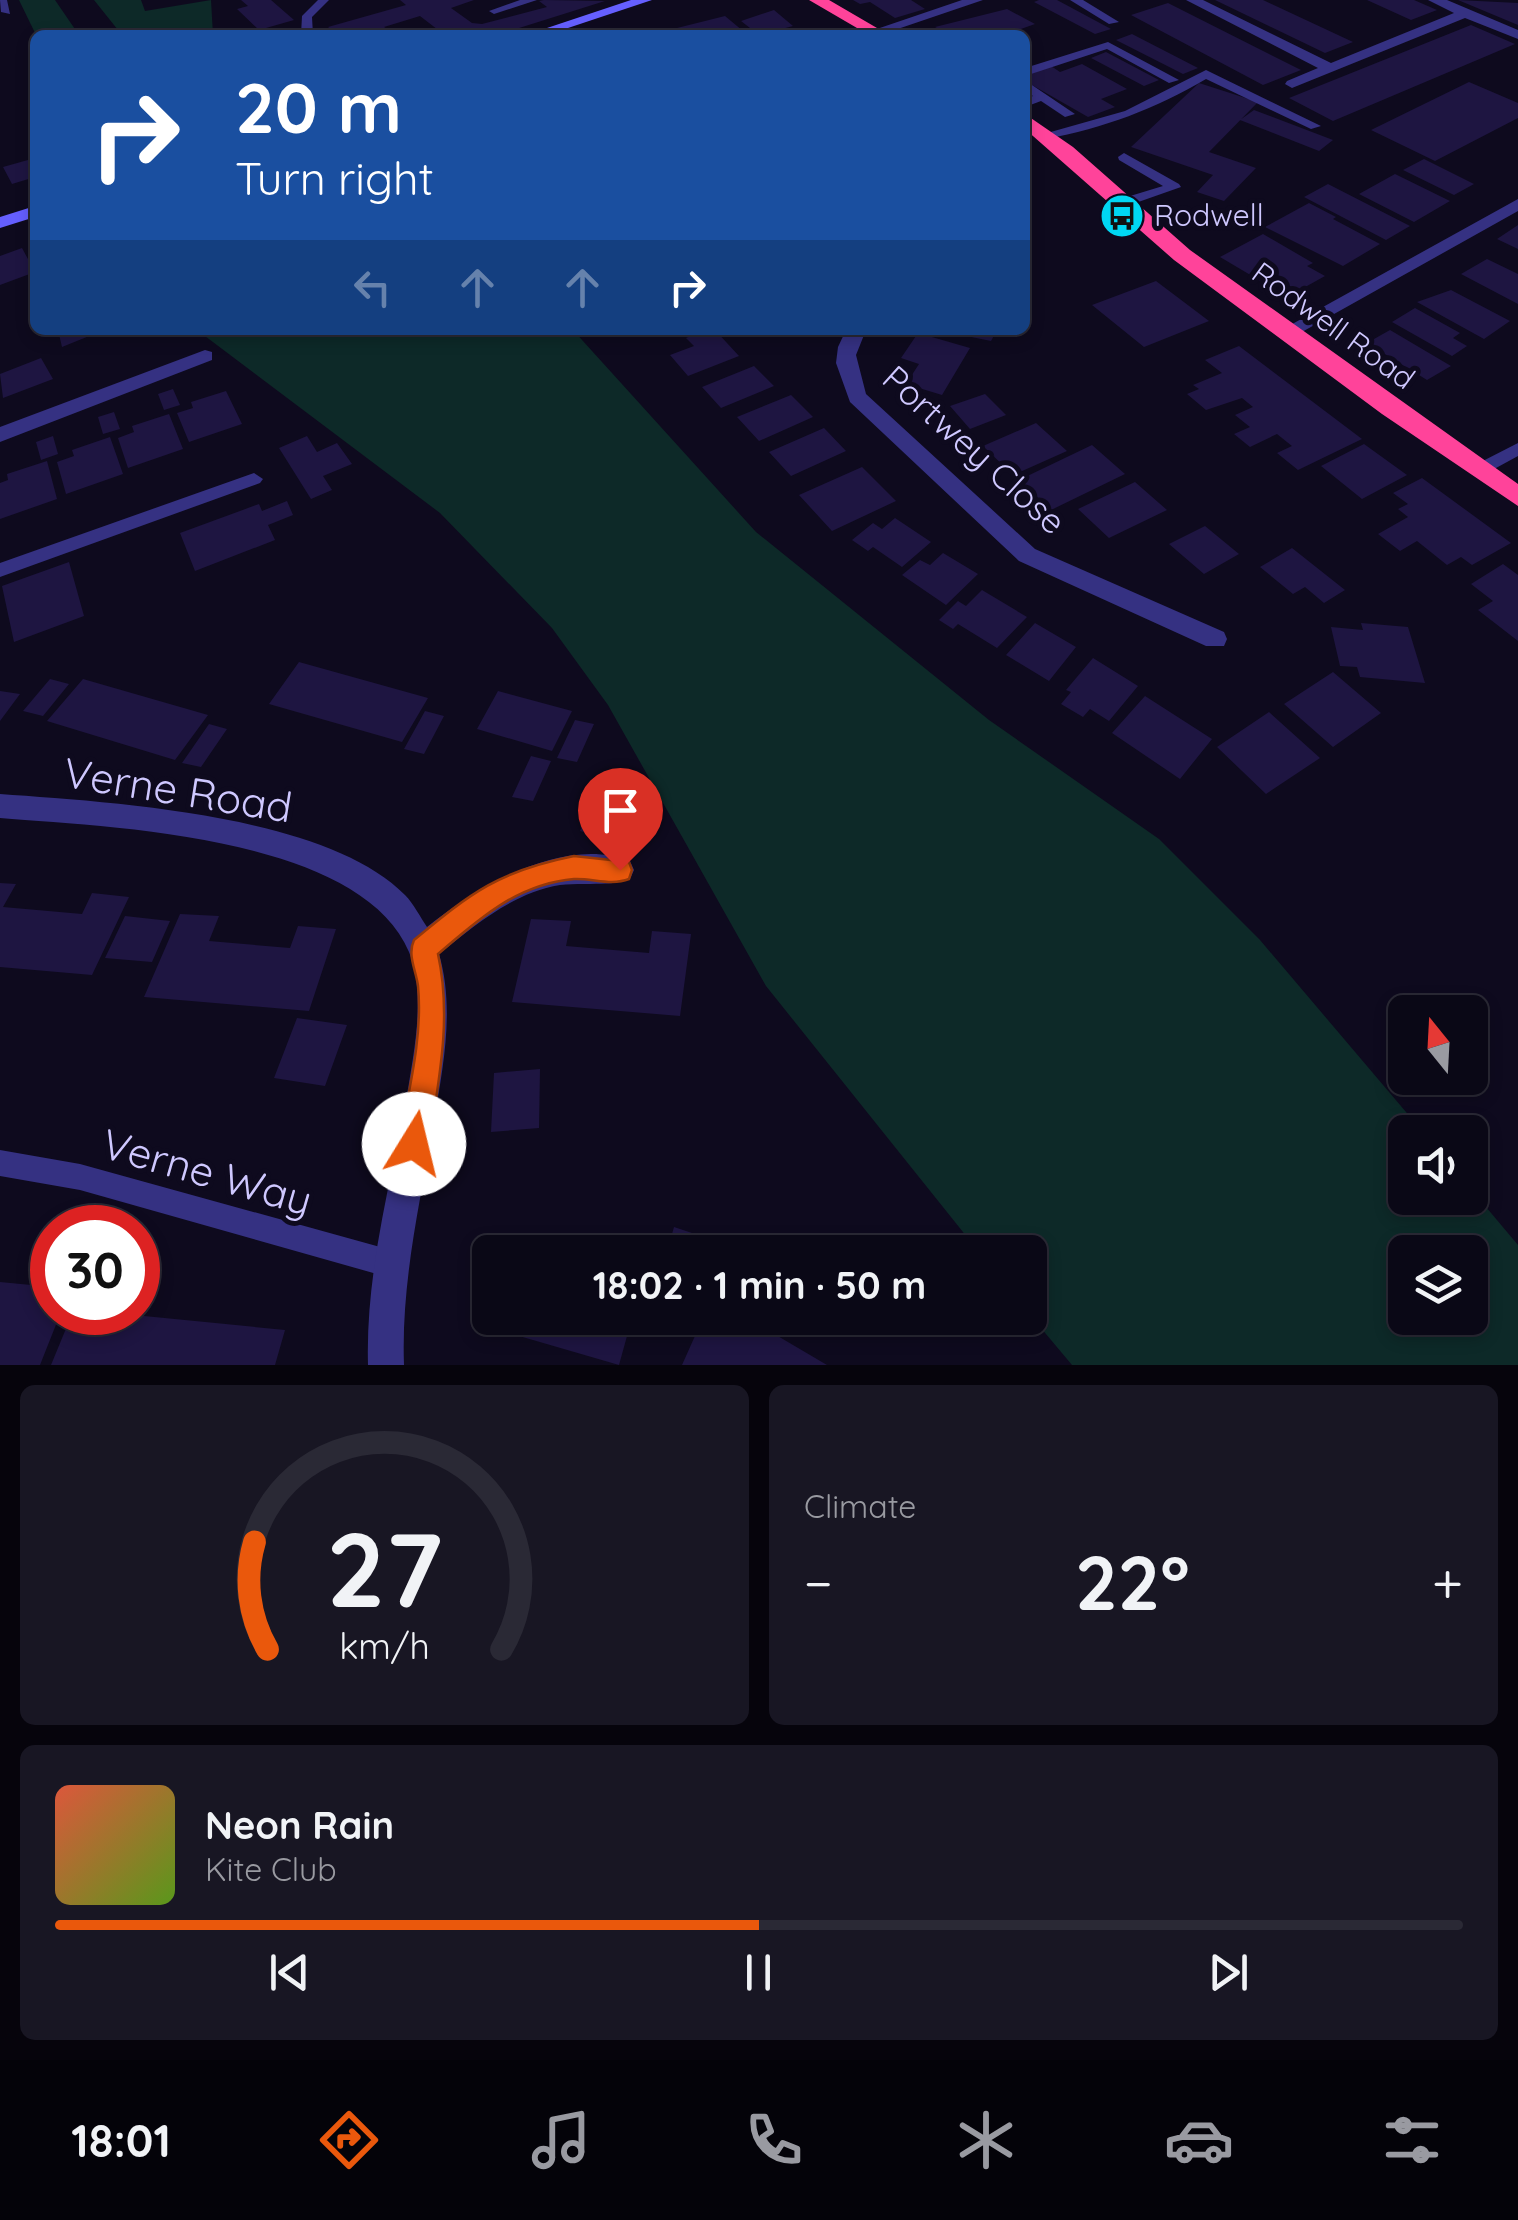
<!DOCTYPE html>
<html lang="en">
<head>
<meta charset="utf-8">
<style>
	:root { --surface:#0a0816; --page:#181623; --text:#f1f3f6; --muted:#999aa1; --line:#2a2935; --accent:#ea580c }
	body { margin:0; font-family:Quicksand,sans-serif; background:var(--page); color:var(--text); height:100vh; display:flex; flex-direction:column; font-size:38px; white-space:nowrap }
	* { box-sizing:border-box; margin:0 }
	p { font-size:32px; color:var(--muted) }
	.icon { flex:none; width:55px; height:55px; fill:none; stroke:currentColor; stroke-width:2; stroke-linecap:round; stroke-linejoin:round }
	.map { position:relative; height:1365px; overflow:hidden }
	.side { display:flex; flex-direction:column; gap:20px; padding:20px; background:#06040c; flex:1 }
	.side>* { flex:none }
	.top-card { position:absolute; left:30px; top:30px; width:1000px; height:305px; border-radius:15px; box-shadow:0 5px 15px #0003,0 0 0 2px var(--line); background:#1a4fa0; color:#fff; overflow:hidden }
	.needle { width:65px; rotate:342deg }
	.fabs { position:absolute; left:1388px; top:995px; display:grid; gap:20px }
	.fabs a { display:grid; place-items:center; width:100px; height:100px; border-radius:15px; background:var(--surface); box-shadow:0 5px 15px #0003,0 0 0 2px var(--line); font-size:50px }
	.speed { position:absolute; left:30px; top:1205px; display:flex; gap:20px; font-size:50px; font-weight:700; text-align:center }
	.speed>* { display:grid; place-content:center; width:130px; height:130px; border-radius:50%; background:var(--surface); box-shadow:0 5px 15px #0003,0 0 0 2px var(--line); line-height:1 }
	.speed .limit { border:15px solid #d22; background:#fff; color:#111 }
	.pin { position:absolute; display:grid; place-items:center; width:85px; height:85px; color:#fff; margin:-102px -42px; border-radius:50% 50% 50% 0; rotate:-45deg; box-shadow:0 0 10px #0007 }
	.pin .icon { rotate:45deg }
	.me { position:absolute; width:110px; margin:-55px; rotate:9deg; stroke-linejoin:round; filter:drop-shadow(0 0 8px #0008) }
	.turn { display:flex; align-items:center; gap:35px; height:210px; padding:0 40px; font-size:45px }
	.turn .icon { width:130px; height:130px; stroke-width:2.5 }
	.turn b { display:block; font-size:70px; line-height:85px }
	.lanes { display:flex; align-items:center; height:95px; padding:0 40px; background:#0003; justify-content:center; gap:50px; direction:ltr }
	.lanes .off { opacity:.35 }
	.big { font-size:75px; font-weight:700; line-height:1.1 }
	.side .widget { flex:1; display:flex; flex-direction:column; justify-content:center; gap:15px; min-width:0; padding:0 35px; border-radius:15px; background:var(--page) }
	.side .dial { align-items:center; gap:0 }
	.dial svg { height:260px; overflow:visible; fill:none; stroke:var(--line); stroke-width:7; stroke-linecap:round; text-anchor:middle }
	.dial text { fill:var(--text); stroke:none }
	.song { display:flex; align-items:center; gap:30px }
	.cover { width:120px; height:120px; border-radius:15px; background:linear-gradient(135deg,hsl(10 70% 55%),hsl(90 70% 35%)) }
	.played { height:10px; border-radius:5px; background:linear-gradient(90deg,var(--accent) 50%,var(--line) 50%) }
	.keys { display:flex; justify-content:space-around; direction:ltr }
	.heat { display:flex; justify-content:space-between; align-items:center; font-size:55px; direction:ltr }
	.side .tiles { flex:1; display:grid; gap:20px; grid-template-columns:1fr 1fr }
	.widget:last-child { grid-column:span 2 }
	.trip { position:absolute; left:472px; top:1235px; width:575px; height:100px; border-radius:15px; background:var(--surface); box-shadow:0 5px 15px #0003,0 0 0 2px var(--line); font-weight:700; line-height:100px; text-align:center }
	.dock { display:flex; height:160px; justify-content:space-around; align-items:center; background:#040309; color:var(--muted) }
	.dock .icon { width:70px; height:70px }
	.dock .active { color:var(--accent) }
	.dock b { font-size:45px; color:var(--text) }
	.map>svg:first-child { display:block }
	.green { fill:#0d2928; fill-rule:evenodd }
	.building { fill:#1e1541 }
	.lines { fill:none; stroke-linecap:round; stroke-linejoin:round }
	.lane { fill:#353182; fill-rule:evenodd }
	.street { fill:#353182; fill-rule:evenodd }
	.secondary { fill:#655fff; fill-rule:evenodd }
	.highway { fill:#ff439a; fill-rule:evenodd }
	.route { fill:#ea580c; stroke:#983908; stroke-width:2.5 }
	.labels { text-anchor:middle; stroke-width:10; stroke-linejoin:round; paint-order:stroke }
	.far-poi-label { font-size:30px; fill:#cfc8ff; stroke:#0e0a1e; text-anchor:start }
	.far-street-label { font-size:30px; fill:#cfc8ff; stroke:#0e0a1e }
	.street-label { font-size:35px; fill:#cfc8ff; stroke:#0e0a1e }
	.near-street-label { font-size:42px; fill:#cfc8ff; stroke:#0e0a1e }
</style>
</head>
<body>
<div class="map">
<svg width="1518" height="1365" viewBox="0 0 1518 1365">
	<rect width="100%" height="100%" fill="#0e0a1e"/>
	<path class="green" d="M19 0H55L79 35H36Z
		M94 0H141L145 11 211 0 213 35H122Z
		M197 330H573L756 532 989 720 1159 839 1260 940 1423 1132H1405V1198H1470V1188L1518 1245V1365H1072L1030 1315V1252H979L766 986 608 705 552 628 440 513ZM1405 1252H1470V1318H1405Z"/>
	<path class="building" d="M241 0H271L294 20 259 30 237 9 248 6Z
		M400 0H474L451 8 472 23 482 24 547 7 539 1 544 0 605 1 497 35H437L442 33 420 16 384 27 389 30 373 35 367 31 337 35 328 27 406 5Z
		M853 0H911L925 9 895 18 870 2 860 4Z
		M1039 0H1057L1111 29 1095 34 1034 2Z
		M1215 0H1263L1353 42 1325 53Z
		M1367 0H1414L1437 10 1411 20Z
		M1458 0 1518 3V25Z
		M1168 3 1301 70 1263 85 1131 15Z
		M1007 9 1035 24 1004 35H949L935 27Z
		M774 10 793 26 759 35 741 21Z
		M725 16 743 31 725 35 661 32Z
		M1471 25 1515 44 1333 121 1289 98Z
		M1132 34 1198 68 1183 74 1116 40Z
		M1106 52 1159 80 1144 86 1091 58Z
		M1082 64 1127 89 1101 99 1115 107 1088 117 1025 81V76L1051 66 1060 72Z
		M1469 82 1518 103V118L1435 161 1371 130Z
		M1199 83 1258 102 1209 152 1256 168 1224 201 1197 192 1213 175 1131 147Z
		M1254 110 1333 140 1319 151 1240 120Z
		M35 158V177L12 184 3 167Z
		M1424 159 1474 184 1454 195 1403 170Z
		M1395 174 1450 201 1414 222 1359 194Z
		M1328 184 1410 226 1386 240 1304 197Z
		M1309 203 1336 217 1333 219 1380 244 1343 266 1265 227Z
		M1518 225V249L1497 239Z
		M1263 234 1313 263 1307 266 1325 276 1298 291 1279 280 1269 286 1220 257Z
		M22 248 35 272 0 285V256Z
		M1487 259 1518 274V304L1461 274Z
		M1156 281 1209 321 1144 347 1092 305Z
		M1451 290 1510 321 1484 339 1417 302Z
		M1415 308 1460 333 1453 338 1467 346 1452 356 1392 322Z
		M58 330H104L62 347Z
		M706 330H715L739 356 688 376 670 355 694 346 686 338Z
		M997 330 991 341 942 331 943 330Z
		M1390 330 1451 366 1427 380 1367 343Z
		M918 333 970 348 942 395 906 384 919 364 901 358Z
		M1239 346 1362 439 1298 470 1277 453 1292 446 1277 434 1250 447 1234 434 1250 427 1235 415 1253 407 1242 398 1206 410 1187 394 1199 389 1193 385 1222 373 1205 360Z
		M41 358 53 379 3 398 0 374Z
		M754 366 774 386 721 408 702 387Z
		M173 389 180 405 164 410 158 394Z
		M226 391 242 424 189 442 177 413 193 408 191 402Z
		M985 394 1006 415 970 429 950 406Z
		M791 395 813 417 759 441 737 417Z
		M114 412 120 429 103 434 98 417Z
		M169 414 183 449 128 468 118 438 134 432 132 426Z
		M1036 423 1067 451 1013 475 983 446Z
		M824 428 846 451 791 476 769 452Z
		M53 436 58 454 41 460 36 442Z
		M307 436 317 452 337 443 352 464 323 476 332 490 311 499 279 448Z
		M110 437 123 474 66 494 57 462 74 456 72 450Z
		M1364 444 1407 475 1362 499 1321 466Z
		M1092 445 1125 474 1051 510 1019 480Z
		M47 461 57 499 0 519V483L8 480 7 474Z
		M862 467 896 501 832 531 799 495Z
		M1422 478 1511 543 1472 565 1461 557 1447 565 1417 541 1400 551 1378 534 1408 517 1398 509 1408 504 1393 493Z
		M1135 482 1167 510 1109 538 1078 509Z
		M287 501 293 515 268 525 275 540 195 571 180 533 259 504 262 511Z
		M895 518 931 542 902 567 873 547 868 551 852 540 873 523 882 529Z
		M1205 526 1239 554 1204 574 1169 544Z
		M1292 548 1345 590 1324 603 1305 587 1293 594 1260 567Z
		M943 553 978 574 946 605 902 575 920 560 930 565Z
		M69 562 84 616 14 642 2 586Z
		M1503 564 1518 575V641L1478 610 1493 601 1471 584Z
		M982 590 1027 617 997 648 958 624 953 629 939 620 958 601 966 606Z
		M1035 623 1076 647 1049 681 1006 655Z
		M1361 623 1408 627 1425 683 1360 677 1357 667 1340 666 1331 627 1363 630Z
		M1093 658 1138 686 1109 721 1090 709 1083 717 1061 704 1071 692 1066 690Z
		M299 662 428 698 402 742 269 704Z
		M1333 672 1381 713 1333 747 1284 704Z
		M50 679 69 684 43 716 23 711Z
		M83 679 208 715 175 760 47 721Z
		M0 691 20 694 0 721Z
		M498 691 572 711 552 751 477 729Z
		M1145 696 1212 739 1180 779 1112 733Z
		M425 711 444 716 424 754 404 749Z
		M1269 712 1320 758 1266 794 1217 747Z
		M575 720 594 724 577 762 557 758Z
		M209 724 227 729 201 767 182 763Z
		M531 756 551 761 533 801 512 797Z
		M614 773 646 782 644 788 650 790 643 806 648 807 631 846 580 831 599 789 606 791Z
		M0 883 16 884 3 907 82 914 92 893 129 897 92 975 0 967Z
		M180 914 219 916 209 941 290 948 298 926 336 929 309 1011 144 997Z
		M125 916 170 921 152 962 105 958Z
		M531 919 571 921 566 946 649 953 652 931 691 934 680 1016 512 1002Z
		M297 1018 347 1025 325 1086 274 1078Z
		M540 1069 539 1128 491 1132 494 1073Z
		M674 1227 698 1235 693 1252H667Z
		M504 1240 543 1252H500Z
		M489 1281 490 1318H632L619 1365 475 1323Z
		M0 1282 52 1287V1312H61L40 1365H0Z
		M72 1314 132 1321 134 1315 285 1330 275 1365H51Z
		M703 1318H747L827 1365H682Z"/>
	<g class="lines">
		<path class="lane" d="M0 0H7L10 14 1 12Z
			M318 0H329L312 17 313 35H301L302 16Z
			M520 0H537L494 14 489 11Z
			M1070 0H1083L1119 22 1109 24Z
			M1108 42 1179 80 1169 83 1107 49 1025 76V68Z
			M1206 70 1321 126 1311 129 1206 79C1155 109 1104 128 1046 139L1040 135 1125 111Z
			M1025 82 1029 83 1075 114 1065 117 1041 101 1025 107V99L1033 96 1025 91Z
			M1124 153 1179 184 1181 187 1127 206H1117V200L1163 186 1119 160 1118 157Z
			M1518 443V456L1485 474H1473L1470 470 1473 466Z
			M254 473 263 479 260 483 0 577V563Z
			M0 1150 80 1164 391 1250 401 1254 405 1264 401 1274 391 1278 80 1190 0 1176Z"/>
		<path class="street" d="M962 0H983L880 35 868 32Z
			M1186 0H1203L1331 63 1454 13 1428 0H1447L1518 30V39L1465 18 1292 88 1285 84 1287 81 1318 68Z
			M1518 199V211L1293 337 1286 339 1276 333Z
			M846 330H866L856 355 866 394 1035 549 1224 632 1227 639 1224 646H1206L1019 561 850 402 836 363 838 347Z
			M205 350 212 352V360L0 442V427Z
			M0 794C109 802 326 814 405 895 414 904 420 917 427 927 477 887 564 835 630 861L634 870 630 879C609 887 583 882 560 885 513 893 476 924 439 954 455 1009 443 1066 434 1122 420 1203 401 1282 404 1365H368C365 1260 398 1160 413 1058 418 1025 422 983 409 952 360 835 109 827 0 818Z"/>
		<path class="secondary" d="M631 0H652L547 35H526Z
			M35 206V217L0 228V217Z"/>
		<path class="highway" d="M809 0H829L889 35H869Z
			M1025 114 1073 147 1190 250 1518 484V506L1382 414 1174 260 1025 129Z"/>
	</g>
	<path class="route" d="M574 856 629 862 632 870 629 879C611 886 592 878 574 879 517 884 479 919 438 954 452 1018 439 1079 429 1144L425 1154 414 1159 403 1154 399 1144C408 1093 423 1038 418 986 416 970 407 955 414 940 472 892 499 871 574 856Z"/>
	<defs>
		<symbol id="bus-disc" viewBox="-11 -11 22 22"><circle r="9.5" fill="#00d7f3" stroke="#0e0a1e"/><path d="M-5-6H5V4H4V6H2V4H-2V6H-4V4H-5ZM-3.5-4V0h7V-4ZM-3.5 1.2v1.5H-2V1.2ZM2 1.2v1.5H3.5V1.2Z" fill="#111"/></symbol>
	</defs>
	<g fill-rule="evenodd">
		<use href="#bus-disc" x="1097" y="191" width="50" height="50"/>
	</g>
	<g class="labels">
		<g class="far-poi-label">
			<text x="1154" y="226">Rodwell</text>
		</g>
		<g class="far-street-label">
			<text transform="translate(1333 326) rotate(36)" y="10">Rodwell Road</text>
		</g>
		<g class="street-label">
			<text transform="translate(974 450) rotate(42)" y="12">Portwey Close</text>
		</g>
		<g class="near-street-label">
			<text transform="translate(178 790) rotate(9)" y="15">Verne Road</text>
			<text transform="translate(207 1172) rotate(16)" y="15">Verne Way</text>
		</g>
	</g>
</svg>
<div class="fabs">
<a><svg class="needle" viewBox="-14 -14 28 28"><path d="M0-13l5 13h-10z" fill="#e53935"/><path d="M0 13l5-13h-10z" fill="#999aa1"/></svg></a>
<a><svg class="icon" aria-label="sound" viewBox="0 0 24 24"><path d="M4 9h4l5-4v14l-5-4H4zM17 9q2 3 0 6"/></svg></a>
<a><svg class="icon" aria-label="layers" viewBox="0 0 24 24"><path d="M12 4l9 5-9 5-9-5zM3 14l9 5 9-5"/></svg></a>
</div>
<div class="speed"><div class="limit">30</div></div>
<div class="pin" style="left:620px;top:870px;background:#d93025"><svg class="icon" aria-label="arrive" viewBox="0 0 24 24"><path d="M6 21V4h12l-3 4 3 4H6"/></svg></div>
<svg class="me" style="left:414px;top:1144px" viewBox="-20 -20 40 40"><circle r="19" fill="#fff"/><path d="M0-13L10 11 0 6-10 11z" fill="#ea580c"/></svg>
<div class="trip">18:02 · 1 min · 50 m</div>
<div class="top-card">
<div class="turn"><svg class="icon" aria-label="right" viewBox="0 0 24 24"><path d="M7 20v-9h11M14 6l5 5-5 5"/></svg><div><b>20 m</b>Turn right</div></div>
<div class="lanes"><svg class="icon off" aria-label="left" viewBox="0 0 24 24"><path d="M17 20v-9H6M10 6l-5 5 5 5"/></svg><svg class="icon off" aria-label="ahead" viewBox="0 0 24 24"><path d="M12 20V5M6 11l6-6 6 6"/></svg><svg class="icon off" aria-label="ahead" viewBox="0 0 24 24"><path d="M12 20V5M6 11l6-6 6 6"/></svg><svg class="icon" aria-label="right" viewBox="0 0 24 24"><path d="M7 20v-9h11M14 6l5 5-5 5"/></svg></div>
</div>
</div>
<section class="side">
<div class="tiles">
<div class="widget dial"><svg viewBox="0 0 100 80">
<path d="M14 69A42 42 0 1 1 86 69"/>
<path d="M14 69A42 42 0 0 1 10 36" stroke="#ea580c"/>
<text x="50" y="56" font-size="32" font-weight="700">27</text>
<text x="50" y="72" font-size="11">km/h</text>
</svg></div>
<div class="widget"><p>Climate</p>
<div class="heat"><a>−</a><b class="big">22°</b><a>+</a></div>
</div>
<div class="widget">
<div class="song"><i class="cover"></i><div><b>Neon Rain</b><p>Kite Club</p></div></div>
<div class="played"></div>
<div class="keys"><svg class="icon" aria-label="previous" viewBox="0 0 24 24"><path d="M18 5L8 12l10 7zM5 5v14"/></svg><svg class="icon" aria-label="pause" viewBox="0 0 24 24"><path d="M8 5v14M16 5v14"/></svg><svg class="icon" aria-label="next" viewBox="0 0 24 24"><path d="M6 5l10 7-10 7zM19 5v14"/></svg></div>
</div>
</div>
</section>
<nav class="dock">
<b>18:01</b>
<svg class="icon active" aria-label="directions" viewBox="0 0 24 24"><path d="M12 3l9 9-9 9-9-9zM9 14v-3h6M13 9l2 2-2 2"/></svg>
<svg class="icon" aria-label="music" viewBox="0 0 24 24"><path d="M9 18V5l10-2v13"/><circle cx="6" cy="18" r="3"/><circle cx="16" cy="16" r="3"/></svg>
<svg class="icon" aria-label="phone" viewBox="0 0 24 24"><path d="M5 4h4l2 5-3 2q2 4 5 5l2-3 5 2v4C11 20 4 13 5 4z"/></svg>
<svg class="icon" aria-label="climate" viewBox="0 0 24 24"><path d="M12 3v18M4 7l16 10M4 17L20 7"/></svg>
<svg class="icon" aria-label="car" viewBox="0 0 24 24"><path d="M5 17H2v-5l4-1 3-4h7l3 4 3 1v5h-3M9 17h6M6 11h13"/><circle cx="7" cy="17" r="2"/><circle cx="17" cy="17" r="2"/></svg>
<svg class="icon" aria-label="filters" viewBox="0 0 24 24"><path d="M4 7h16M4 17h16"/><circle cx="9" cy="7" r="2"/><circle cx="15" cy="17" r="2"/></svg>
</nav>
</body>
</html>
